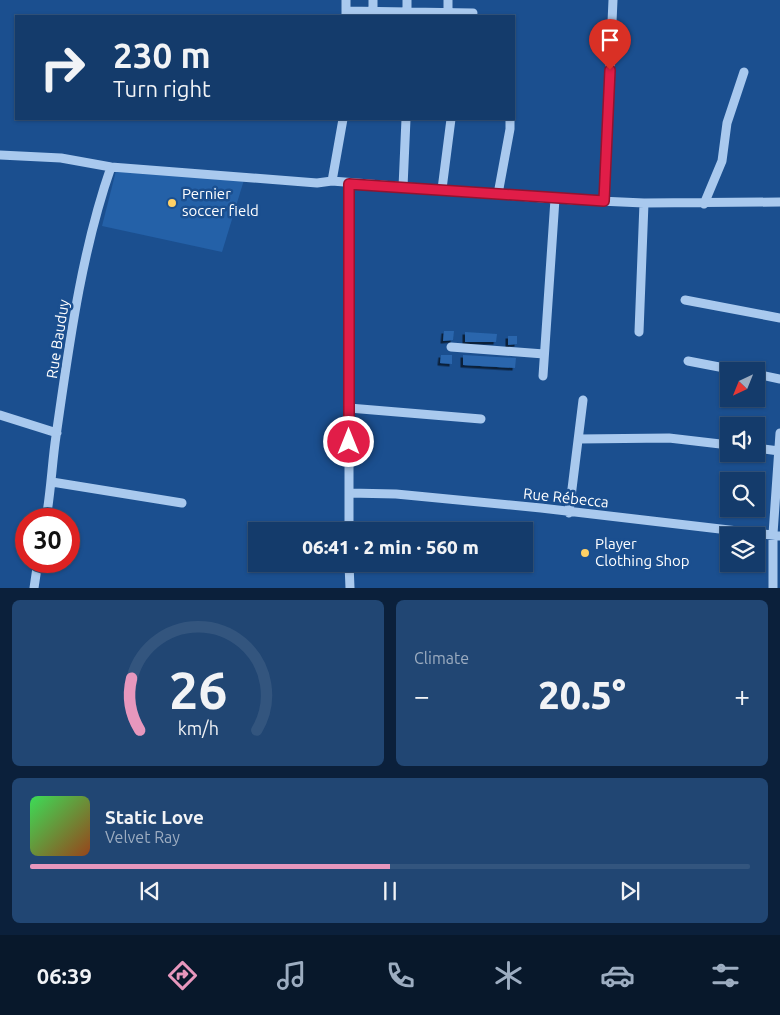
<!DOCTYPE html>
<html lang="en">
<head>
<meta charset="utf-8">
<style>
	:root { --surface:#143b6b; --page:#214673; --text:#f1f3f6; --muted:#9dadc1; --line:#33557e; --accent:#e797bd }
	body { margin:0; font-family:Ubuntu,sans-serif; background:var(--page); color:var(--text); height:100vh; display:flex; flex-direction:column; font-size:19px; white-space:nowrap }
	* { box-sizing:border-box; margin:0 }
	p { font-size:16px; color:var(--muted) }
	.icon { flex:none; width:28px; height:28px; fill:none; stroke:currentColor; stroke-width:2; stroke-linecap:round; stroke-linejoin:round }
	.map { position:relative; height:588px; overflow:hidden }
	.panel { display:flex; flex-direction:column; gap:12px; padding:12px; background:#0b203b; flex:1 }
	.panel>* { flex:none }
	.hud { position:absolute; left:15px; top:15px; width:500px; height:105px; border-radius:0px; box-shadow:0 1px 4px #0004,0 0 0 1px var(--line); background:#143b6b; color:var(--text); overflow:hidden }
	.needle { width:32px; rotate:223deg }
	.tools { position:absolute; left:720px; top:362px; display:grid; gap:10px }
	.tools a { display:grid; place-items:center; width:45px; height:45px; border-radius:0px; background:var(--surface); box-shadow:0 1px 4px #0004,0 0 0 1px var(--line); font-size:25px }
	.speed { position:absolute; left:15px; top:508px; display:flex; gap:10px; font-size:25px; font-weight:700; text-align:center }
	.speed>* { display:grid; place-content:center; width:65px; height:65px; border-radius:50%; background:var(--surface); box-shadow:0 1px 4px #0004,0 0 0 1px var(--line); line-height:1 }
	.speed .limit { border:8px solid #d22; background:#fff; color:#111 }
	.pin { position:absolute; display:grid; place-items:center; width:42px; height:42px; color:#fff; margin:-51px -21px; border-radius:50% 50% 50% 0; rotate:-45deg; box-shadow:0 0 5px #0007 }
	.pin .icon { rotate:45deg }
	.me { position:absolute; width:55px; margin:-28px; rotate:0deg; stroke-linejoin:round; filter:drop-shadow(0 0 4px #0008) }
	.turn { display:flex; align-items:center; gap:18px; height:105px; padding:0 15px; font-size:22px }
	.turn .icon { width:65px; height:65px; stroke-width:2.5 }
	.turn b { display:block; font-size:35px; line-height:42px }
	.big { font-size:38px; font-weight:800; line-height:1.1 }
	.panel .widget { flex:1; display:flex; flex-direction:column; justify-content:center; gap:8px; min-width:0; padding:0 18px; border-radius:8px; background:var(--page) }
	.panel .dial { align-items:center; gap:0 }
	.dial svg { height:130px; overflow:visible; fill:none; stroke:var(--line); stroke-width:7; stroke-linecap:round; text-anchor:middle }
	.dial text { fill:var(--text); stroke:none }
	.song { display:flex; align-items:center; gap:15px }
	.cover { width:60px; height:60px; border-radius:8px; background:linear-gradient(135deg,hsl(130 70% 55%),hsl(20 70% 35%)) }
	.played { height:5px; border-radius:2px; background:linear-gradient(90deg,var(--accent) 50%,var(--line) 50%) }
	.keys { display:flex; justify-content:space-around; direction:ltr }
	.heat { display:flex; justify-content:space-between; align-items:center; font-size:28px; direction:ltr }
	.panel .tiles { flex:1; display:grid; gap:12px; grid-template-columns:1fr 1fr }
	.widget:last-child { grid-column:span 2 }
	.trip { position:absolute; left:248px; top:522px; width:285px; height:50px; border-radius:0px; background:var(--surface); box-shadow:0 1px 4px #0004,0 0 0 1px var(--line); font-weight:800; line-height:50px; text-align:center }
	.tabs { display:flex; height:80px; justify-content:space-around; align-items:center; background:#08182b; color:var(--muted) }
	.tabs .icon { width:35px; height:35px }
	.tabs .on { color:var(--accent) }
	.tabs b { font-size:22px; color:var(--text) }
	.map>svg:first-child { display:block }
	.green { fill:#2461a8 }
	.building { fill:#2a66ad; filter:url(#shadow) }
	.lines { fill:none; stroke-linecap:round; stroke-linejoin:round }
	.minor { stroke:#a9c9ee; stroke-width:9 }
	.route-casing { stroke:#92132f; stroke-width:12 }
	.route { stroke:#e11d48; stroke-width:9 }
	.poi-dot { fill:#ffd166; stroke:#1b4f8f; stroke-width:2 }
	.labels { text-anchor:middle; stroke-width:5; stroke-linejoin:round; paint-order:stroke }
	.poi-label { font-size:15px; fill:#fff; stroke:#1b4f8f; text-anchor:start }
	.street-label { font-size:15px; fill:#fff; stroke:#1b4f8f }
</style>
</head>
<body>
<div class="map">
<svg width="780" height="588" viewBox="0 0 780 588">
	<defs>
		<filter id="shadow"><feDropShadow dx="-2.5" dy="2.5" stdDeviation="0" flood-color="#0009"/></filter>
	</defs>
	<rect width="100%" height="100%" fill="#1b4f8f"/>
	<path class="green" d="M116 171 244 180 222 252 102 226Z"/>
	<path class="building" d="M444 331H454L453 340 443 341Z
		M465 332 497 334 496 342H465Z
		M508 336H517V344L508 345Z
		M441 355H452V364L440 363Z
		M463 355 516 358 515 368 463 365Z"/>
	<g class="lines">
		<path class="minor" d="M407 0V11
			M373 10V0
			M346 11 473 13
			M448 13V0
			M346 16V0
			M0 155 61 158 111 167 317 183 332 181 555 199 644 203 780 202
			M332 181 343 119
			M349 184V531
			M403 187 406 119
			M442 189 451 119
			M498 194 510 129V119
			M604 201 613 0
			M704 204 722 161 727 123 744 72
			M685 300 780 318
			M639 332 644 203
			M451 347 544 354
			M688 361 740 371
			M756 374 780 379
			M543 376 555 199
			M349 408 481 419
			M0 415 57 433
			M579 439 669 438 729 445
			M756 448 779 451
			M52 482 182 503
			M349 493 396 494 541 508 780 536
			M569 513 583 400
			M46 519C51 491 52 463 56 436 69 346 81 253 111 167
			M349 564 350 588
			M34 588 38 561
			M773 588V534L780 433"/>
	</g>
	<g class="lines">
		<defs>
			<path id="route" d="M349 442V184L604 201 610 70"/>
		</defs>
		<use href="#route" class="route-casing"/>
		<use href="#route" class="route"/>
	</g>
	<g class="poi-dot">
		<circle cx="172" cy="203" r="5"/>
		<circle cx="585" cy="553" r="5"/>
	</g>
	<g class="labels">
		<g class="poi-label">
			<text x="182" y="199">Pernier<tspan x="182" dy="17">soccer field</tspan></text>
			<text x="595" y="549">Player<tspan x="595" dy="17">Clothing Shop</tspan></text>
		</g>
		<g class="street-label">
			<text transform="translate(58 339) rotate(-81)" y="5">Rue Bauduy</text>
			<text transform="translate(566 498) rotate(6)" y="5">Rue Rébecca</text>
		</g>
	</g>
</svg>
<div class="tools">
<a><svg class="needle" viewBox="-14 -14 28 28"><path d="M0-13l5 13h-10z" fill="#e53935"/><path d="M0 13l5-13h-10z" fill="#9dadc1"/></svg></a>
<a><svg class="icon" aria-label="sound" viewBox="0 0 24 24"><path d="M4 9h4l5-4v14l-5-4H4zM17 9q2 3 0 6"/></svg></a>
<a><svg class="icon" aria-label="search" viewBox="0 0 24 24"><circle cx="10" cy="10" r="6"/><path d="M15 15l6 6"/></svg></a>
<a><svg class="icon" aria-label="layers" viewBox="0 0 24 24"><path d="M12 4l9 5-9 5-9-5zM3 14l9 5 9-5"/></svg></a>
</div>
<div class="speed"><div class="limit">30</div></div>
<div class="pin" style="left:610px;top:70px;background:#d93025"><svg class="icon" aria-label="arrive" viewBox="0 0 24 24"><path d="M6 21V4h12l-3 4 3 4H6"/></svg></div>
<svg class="me" style="left:349px;top:442px" viewBox="-20 -20 40 40"><circle r="17" fill="#e11d48" stroke="#fff" stroke-width="3"/><path d="M0-11L8 9 0 5-8 9z" fill="#fff"/></svg>
<div class="trip">06:41 · 2 min · 560 m</div>
<div class="hud">
<div class="turn"><svg class="icon" aria-label="right" viewBox="0 0 24 24"><path d="M7 20v-9h11M14 6l5 5-5 5"/></svg><div><b>230 m</b>Turn right</div></div>
</div>
</div>
<section class="panel">
<div class="tiles">
<div class="widget dial"><svg viewBox="0 0 100 80">
<path d="M14 69A42 42 0 1 1 86 69"/>
<path d="M14 69A42 42 0 0 1 9 37" stroke="#e797bd"/>
<text x="50" y="56" font-size="32" font-weight="700">26</text>
<text x="50" y="72" font-size="11">km/h</text>
</svg></div>
<div class="widget"><p>Climate</p>
<div class="heat"><a>−</a><b class="big">20.5°</b><a>+</a></div>
</div>
<div class="widget">
<div class="song"><i class="cover"></i><div><b>Static Love</b><p>Velvet Ray</p></div></div>
<div class="played"></div>
<div class="keys"><svg class="icon" aria-label="previous" viewBox="0 0 24 24"><path d="M18 5L8 12l10 7zM5 5v14"/></svg><svg class="icon" aria-label="pause" viewBox="0 0 24 24"><path d="M8 5v14M16 5v14"/></svg><svg class="icon" aria-label="next" viewBox="0 0 24 24"><path d="M6 5l10 7-10 7zM19 5v14"/></svg></div>
</div>
</div>
</section>
<nav class="tabs">
<b>06:39</b>
<svg class="icon on" aria-label="directions" viewBox="0 0 24 24"><path d="M12 3l9 9-9 9-9-9zM9 14v-3h6M13 9l2 2-2 2"/></svg>
<svg class="icon" aria-label="music" viewBox="0 0 24 24"><path d="M9 18V5l10-2v13"/><circle cx="6" cy="18" r="3"/><circle cx="16" cy="16" r="3"/></svg>
<svg class="icon" aria-label="phone" viewBox="0 0 24 24"><path d="M5 4h4l2 5-3 2q2 4 5 5l2-3 5 2v4C11 20 4 13 5 4z"/></svg>
<svg class="icon" aria-label="climate" viewBox="0 0 24 24"><path d="M12 3v18M4 7l16 10M4 17L20 7"/></svg>
<svg class="icon" aria-label="car" viewBox="0 0 24 24"><path d="M5 17H2v-5l4-1 3-4h7l3 4 3 1v5h-3M9 17h6M6 11h13"/><circle cx="7" cy="17" r="2"/><circle cx="17" cy="17" r="2"/></svg>
<svg class="icon" aria-label="filters" viewBox="0 0 24 24"><path d="M4 7h16M4 17h16"/><circle cx="9" cy="7" r="2"/><circle cx="15" cy="17" r="2"/></svg>
</nav>
</body>
</html>
